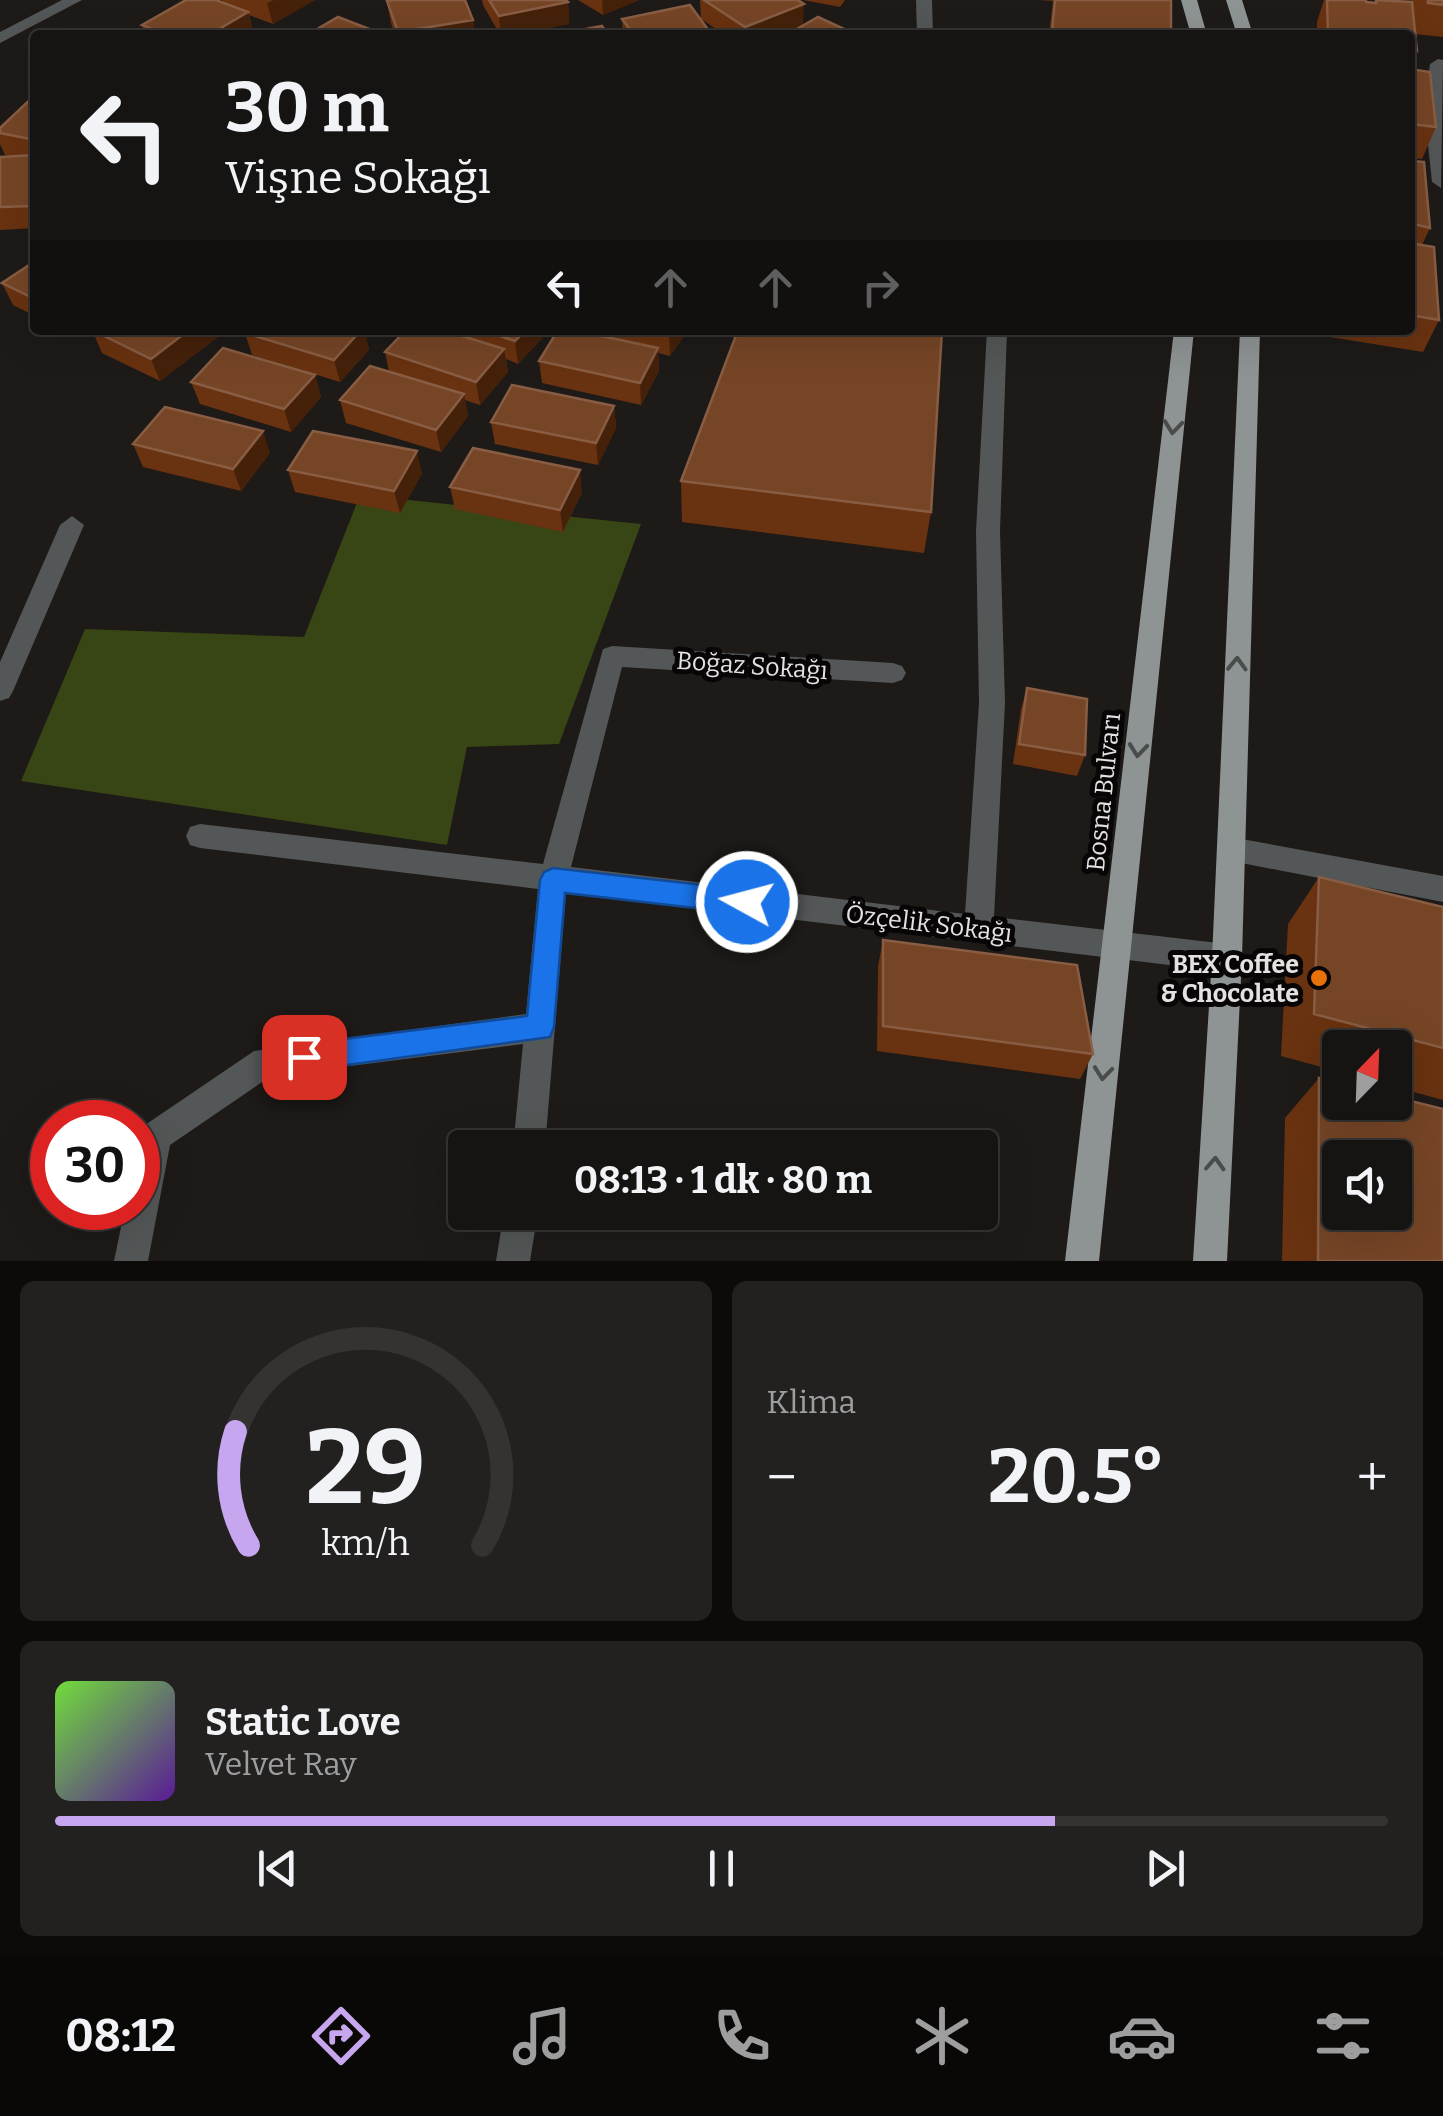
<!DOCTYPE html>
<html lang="tr">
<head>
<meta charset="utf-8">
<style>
	:root { --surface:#161412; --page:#232120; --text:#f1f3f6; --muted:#9e9e9f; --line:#353332; --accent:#c7a6f0 }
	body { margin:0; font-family:Bitter,serif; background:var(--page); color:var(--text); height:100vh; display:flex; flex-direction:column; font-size:38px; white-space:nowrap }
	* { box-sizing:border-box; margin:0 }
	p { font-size:32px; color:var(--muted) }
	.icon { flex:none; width:55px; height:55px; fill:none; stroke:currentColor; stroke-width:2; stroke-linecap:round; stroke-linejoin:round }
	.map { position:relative; height:1261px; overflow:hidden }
	.sheet { display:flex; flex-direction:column; gap:20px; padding:20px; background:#0c0b0a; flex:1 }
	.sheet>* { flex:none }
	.hud { position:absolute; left:30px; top:30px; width:1385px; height:305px; border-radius:10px; box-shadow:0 10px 40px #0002,0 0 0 2px var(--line); background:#161412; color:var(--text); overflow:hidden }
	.needle { width:65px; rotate:23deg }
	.fabs { position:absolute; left:1322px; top:1030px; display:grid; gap:20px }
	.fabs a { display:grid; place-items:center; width:90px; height:90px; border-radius:10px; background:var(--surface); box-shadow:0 10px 40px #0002,0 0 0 2px var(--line); font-size:50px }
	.speed { position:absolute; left:30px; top:1100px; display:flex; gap:20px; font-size:50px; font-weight:700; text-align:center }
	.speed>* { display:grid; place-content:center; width:130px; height:130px; border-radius:50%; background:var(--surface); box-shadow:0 10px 40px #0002,0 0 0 2px var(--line); line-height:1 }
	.speed .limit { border:15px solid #d22; background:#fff; color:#111 }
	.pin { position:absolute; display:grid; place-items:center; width:85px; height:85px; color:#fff; margin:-42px; border-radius:20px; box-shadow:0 5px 15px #0006 }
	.me { position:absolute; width:110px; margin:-55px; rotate:277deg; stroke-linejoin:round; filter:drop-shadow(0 0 8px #0008) }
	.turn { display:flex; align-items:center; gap:35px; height:210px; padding:0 30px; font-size:45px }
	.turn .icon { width:130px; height:130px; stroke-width:2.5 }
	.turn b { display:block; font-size:70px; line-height:85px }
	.lanes { display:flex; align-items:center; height:95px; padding:0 30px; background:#0003; justify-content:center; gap:50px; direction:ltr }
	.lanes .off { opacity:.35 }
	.big { font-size:75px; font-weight:700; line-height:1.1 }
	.sheet .widget { flex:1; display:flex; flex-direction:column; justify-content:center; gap:15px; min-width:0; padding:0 35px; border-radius:15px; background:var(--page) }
	.sheet .dial { align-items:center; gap:0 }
	.dial svg { height:260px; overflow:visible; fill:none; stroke:var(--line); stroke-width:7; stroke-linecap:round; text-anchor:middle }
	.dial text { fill:var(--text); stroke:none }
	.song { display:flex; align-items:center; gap:30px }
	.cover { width:120px; height:120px; border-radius:15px; background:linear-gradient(135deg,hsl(100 70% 55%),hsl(270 70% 35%)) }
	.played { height:10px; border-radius:5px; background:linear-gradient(90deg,var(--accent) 75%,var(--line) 75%) }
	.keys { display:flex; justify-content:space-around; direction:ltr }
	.heat { display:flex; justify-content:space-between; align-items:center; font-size:55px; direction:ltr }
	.sheet .tiles { flex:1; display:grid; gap:20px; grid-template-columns:1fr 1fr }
	.widget:last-child { grid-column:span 2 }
	.trip { position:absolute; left:448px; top:1130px; width:550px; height:100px; border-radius:10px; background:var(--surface); box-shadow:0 10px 40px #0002,0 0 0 2px var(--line); font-weight:700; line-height:100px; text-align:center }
	.tab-bar { display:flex; height:160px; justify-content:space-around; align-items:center; background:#090807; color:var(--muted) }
	.tab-bar .icon { width:70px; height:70px }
	.tab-bar .current { color:var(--accent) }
	.tab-bar b { font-size:45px; color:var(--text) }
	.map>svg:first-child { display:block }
	.forest { fill:#384515 }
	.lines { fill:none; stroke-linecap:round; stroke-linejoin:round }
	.minor { fill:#545757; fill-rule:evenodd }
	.major { fill:#8e9394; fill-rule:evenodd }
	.wall { fill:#693210 }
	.shaded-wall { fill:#45210a }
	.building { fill:#764526; stroke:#885d43; stroke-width:2.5; fill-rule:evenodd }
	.oneway { stroke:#4a4c4c }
	.route { fill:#1a73e8; stroke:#114b97; stroke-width:2.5 }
	.food-dot { fill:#e8710a; stroke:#070505; stroke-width:4 }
	.labels { text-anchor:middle; stroke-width:10; stroke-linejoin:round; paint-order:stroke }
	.street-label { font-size:25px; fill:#e4e1e0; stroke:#070505 }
	.poi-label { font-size:25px; font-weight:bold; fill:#e4e1e0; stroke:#070505; text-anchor:end }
</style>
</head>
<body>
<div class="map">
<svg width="1443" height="1261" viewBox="0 0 1443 1261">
	<rect width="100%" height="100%" fill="#1d1a18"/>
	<path class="forest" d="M360 495 641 524 559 744 467 747 447 845 21 781 85 629 304 637Z"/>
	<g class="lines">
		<path class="minor" d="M62 0H82L0 43V32Z
			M916 0H932L933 35H917Z
			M1438 59 1443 60 1441 188 1432 182 1424 108 1430 64Z
			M987 330H1007L1000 531 1005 703 994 917 1227 944 1237 948 1242 958 1237 968 1227 972 566 892 545 1148H513L523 1044 271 1076 170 1145 148 1261H114L125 1208H138V1148L145 1125 254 1051 526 1014 538 889 200 848 190 845 186 836 190 827 200 824 543 864 603 649 612 646 893 663 902 666 906 673 902 680 893 683 622 667 571 867 965 914 979 703 976 531Z
			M72 516 84 525 13 691 9 698 0 701V662L60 525Z
			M1231 837 1443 876V902L1231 861 1221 858 1217 849 1221 840Z
			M504 1212H538L530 1261H496Z"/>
		<path class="major" d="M1181 0H1197L1207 35H1191Z
			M1226 0H1242L1253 35H1237Z
			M1174 330H1194L1099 1261H1065Z
			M1240 330H1260L1242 958 1227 1261H1193L1212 958Z"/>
	</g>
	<path class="wall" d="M222 0H315L273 24 249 15 254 34 251 35H145L142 25 223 3Z
		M482 0H566L568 2 569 24 512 35H500L483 5Z
		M578 0H639L603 15Z
		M700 0H798L779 35H725L701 19Z
		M803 0H845L840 7Z
		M1039 0H1171V35H1049L1053 1Z
		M1324 0H1366V2L1375 3V0H1395L1412 2 1417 51 1410 68V35H1317V22Z
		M1412 0H1443V37L1415 34Z
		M387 1 473 20 475 35H395L391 23Z
		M622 19 712 35H623Z
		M1410 69 1436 127 1422 159 1410 158Z
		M35 95V228L0 230V157L14 156 5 155 0 144V128Z
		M1410 161 1430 228 1422 245 1439 320 1423 352 1330 337V330H1410Z
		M35 261V316L13 305 2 283Z
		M92 330H227L160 381 102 353Z
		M248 330H364L369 350 340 382 252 355 245 333Z
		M406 330H546V334L518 364 506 359 508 372 480 405 465 400 468 416 441 452 346 423 340 400 389 372 385 352Z
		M577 330H688L670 356 658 353 659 371 641 405 542 383 539 361Z
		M315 375 321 397 291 432 200 404 191 382Z
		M614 406 616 428 598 465 495 444 491 422Z
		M133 444 270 453 241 491 143 467Z
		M288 470 422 473 400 513 295 492Z
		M681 481 931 512 924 553 682 522Z
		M450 487 582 492 563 532 455 509Z
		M1027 688 1085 755 1077 776 1013 764 1021 709Z
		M1319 877 1443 907V1100L1395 1087V1048H1340V1072L1281 1056 1288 924Z
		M883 940 1093 1054 1080 1079 877 1051 878 966Z
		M1319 1078 1443 1261H1282L1285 1118Z"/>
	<path class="shaded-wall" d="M273 0H315L273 24 267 3Z
		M602 0H639L603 15Z
		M568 2 569 24 512 35H501L499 16Z
		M804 4 803 25 779 35H745V27Z
		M248 12 254 34 251 35H209Z
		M473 20 475 35H398V32Z
		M189 330H227L160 381 151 359Z
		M361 330H364L369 350 340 382 334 360Z
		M526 330H546V334L518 364 515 341Z
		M672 330H688L670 356 669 334Z
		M658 348 659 371 641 405 640 383Z
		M504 349 508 372 480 405 476 382Z
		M315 375 321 397 291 432 284 409Z
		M464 394 468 416 441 452 436 430Z
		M614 406 616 428 598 465 596 443Z
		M263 431 270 453 241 491 233 469Z
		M417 451 422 473 400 513 394 491Z
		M580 470 582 492 563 532 560 510Z"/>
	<path class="building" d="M186 0H216L248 12 209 35H167L142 25Z
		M394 0H465L473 20 398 32 387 1Z
		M489 0H566L568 2 499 16Z
		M704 0H798L804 4 745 27Z
		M1055 0H1171V35H1114L1115 34 1052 31Z
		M1327 0H1366V2L1376 3V0L1412 2 1417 51 1410 50V35H1328Z
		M1428 0H1443V5L1428 3Z
		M690 5 712 35H634L622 19Z
		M338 17 385 35H307Z
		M818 17 857 35H794L790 33Z
		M602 26 608 35H554Z
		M1410 69 1430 72 1436 127 1410 124Z
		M35 95V140L0 133V128Z
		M35 155V201L33 206 0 207V157Z
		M1410 161 1424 162 1430 228 1410 223Z
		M1410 243 1434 247 1439 320 1410 315Z
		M35 261V299L2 283Z
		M92 330H189L151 359Z
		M248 330H361L334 360 245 333Z
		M406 330H443L504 349 476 382 385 352Z
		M482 330H526L515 341Z
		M558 330H573L658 348 640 383 539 361Z
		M654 330H672L669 334Z
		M738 330H942L931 512 681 481Z
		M223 348 315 375 284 409 191 382Z
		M370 366 464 394 436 430 340 400Z
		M512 385 614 406 596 443 491 422Z
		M165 407 263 431 233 469 133 444Z
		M313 431 417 451 394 491 288 470Z
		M473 448 580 470 560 510 450 487Z
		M1027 688 1087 699 1085 755 1019 744Z
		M1319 877 1443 907V1048L1314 1014Z
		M883 940 1077 965 1093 1054 883 1026Z
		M1319 1078 1340 1083V1102H1395V1097L1443 1109V1261H1318ZM1340 1158H1395V1212H1340Z"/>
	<defs><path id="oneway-chevron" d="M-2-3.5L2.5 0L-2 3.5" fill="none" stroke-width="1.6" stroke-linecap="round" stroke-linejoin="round" transform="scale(2.5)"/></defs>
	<g class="oneway">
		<use href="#oneway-chevron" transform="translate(1173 427) rotate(96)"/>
		<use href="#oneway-chevron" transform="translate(1237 664) rotate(-88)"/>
		<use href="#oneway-chevron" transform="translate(1138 750) rotate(96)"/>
		<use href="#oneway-chevron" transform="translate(1103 1073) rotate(96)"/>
		<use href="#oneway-chevron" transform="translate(1215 1164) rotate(-87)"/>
	</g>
	<path class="route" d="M553 868 747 890 756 894 760 902 756 911 747 914 565 893 554 1027 550 1037 304 1071 294 1067 290 1057 294 1048 304 1044 527 1016 540 880 544 872Z"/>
	<circle class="food-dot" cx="1319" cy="978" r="10"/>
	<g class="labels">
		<g class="street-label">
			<text transform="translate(752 665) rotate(4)" y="9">Boğaz Sokağı</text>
			<text transform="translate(1103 792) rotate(-84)" y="9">Bosna Bulvarı</text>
			<text transform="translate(929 923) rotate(7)" y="9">Özçelik Sokağı</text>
		</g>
		<g class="poi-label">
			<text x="1299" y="973">BEX Coffee<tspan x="1299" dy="29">&amp; Chocolate</tspan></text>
		</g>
	</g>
</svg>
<div class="fabs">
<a><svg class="needle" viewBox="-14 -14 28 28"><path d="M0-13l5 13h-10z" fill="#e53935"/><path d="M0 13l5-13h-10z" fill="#9e9e9f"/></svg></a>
<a><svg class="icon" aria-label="sound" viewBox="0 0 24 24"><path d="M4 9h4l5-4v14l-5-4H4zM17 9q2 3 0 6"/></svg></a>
</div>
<div class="speed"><div class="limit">30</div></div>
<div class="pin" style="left:304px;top:1057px;background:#d93025"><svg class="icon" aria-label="arrive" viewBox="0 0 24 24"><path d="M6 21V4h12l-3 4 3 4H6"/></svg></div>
<svg class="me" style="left:747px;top:902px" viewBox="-20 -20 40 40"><circle r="17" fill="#1a73e8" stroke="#fff" stroke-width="3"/><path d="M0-11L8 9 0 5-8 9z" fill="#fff"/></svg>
<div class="trip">08:13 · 1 dk · 80 m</div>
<div class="hud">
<div class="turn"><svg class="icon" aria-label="left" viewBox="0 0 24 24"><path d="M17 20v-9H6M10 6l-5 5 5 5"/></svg><div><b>30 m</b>Vişne Sokağı</div></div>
<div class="lanes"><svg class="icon" aria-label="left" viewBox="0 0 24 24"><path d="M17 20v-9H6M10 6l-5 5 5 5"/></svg><svg class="icon off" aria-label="ahead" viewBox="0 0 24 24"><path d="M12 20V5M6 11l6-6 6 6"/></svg><svg class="icon off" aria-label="ahead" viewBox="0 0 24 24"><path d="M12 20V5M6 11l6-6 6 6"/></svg><svg class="icon off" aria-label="right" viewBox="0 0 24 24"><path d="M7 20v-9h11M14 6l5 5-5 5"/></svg></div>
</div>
</div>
<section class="sheet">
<div class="tiles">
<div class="widget dial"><svg viewBox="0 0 100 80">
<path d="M14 69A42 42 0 1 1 86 69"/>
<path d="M14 69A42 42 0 0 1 10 34" stroke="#c7a6f0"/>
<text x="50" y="56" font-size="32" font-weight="700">29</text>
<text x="50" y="72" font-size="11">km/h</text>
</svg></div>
<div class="widget"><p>Klima</p>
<div class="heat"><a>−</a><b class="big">20.5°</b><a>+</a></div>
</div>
<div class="widget">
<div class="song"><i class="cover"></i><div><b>Static Love</b><p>Velvet Ray</p></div></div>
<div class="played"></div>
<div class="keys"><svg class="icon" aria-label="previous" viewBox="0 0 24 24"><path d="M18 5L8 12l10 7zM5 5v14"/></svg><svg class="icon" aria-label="pause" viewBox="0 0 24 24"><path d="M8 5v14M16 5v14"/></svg><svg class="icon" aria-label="next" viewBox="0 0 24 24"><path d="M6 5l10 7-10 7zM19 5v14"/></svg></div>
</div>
</div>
</section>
<nav class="tab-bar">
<b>08:12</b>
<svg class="icon current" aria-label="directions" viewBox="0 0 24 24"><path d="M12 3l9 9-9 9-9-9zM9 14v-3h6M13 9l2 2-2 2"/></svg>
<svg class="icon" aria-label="music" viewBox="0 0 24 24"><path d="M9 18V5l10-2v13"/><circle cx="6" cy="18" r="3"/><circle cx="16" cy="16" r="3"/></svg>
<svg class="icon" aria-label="phone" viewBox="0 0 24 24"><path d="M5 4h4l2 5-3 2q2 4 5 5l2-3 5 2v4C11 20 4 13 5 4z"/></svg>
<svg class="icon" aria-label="climate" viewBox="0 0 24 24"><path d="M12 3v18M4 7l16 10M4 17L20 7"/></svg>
<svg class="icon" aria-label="car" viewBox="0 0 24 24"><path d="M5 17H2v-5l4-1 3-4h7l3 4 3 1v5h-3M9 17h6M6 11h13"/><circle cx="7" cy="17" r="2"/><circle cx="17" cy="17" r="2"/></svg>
<svg class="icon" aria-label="filters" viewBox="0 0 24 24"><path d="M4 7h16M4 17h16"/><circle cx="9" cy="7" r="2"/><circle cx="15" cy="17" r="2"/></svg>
</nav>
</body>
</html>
